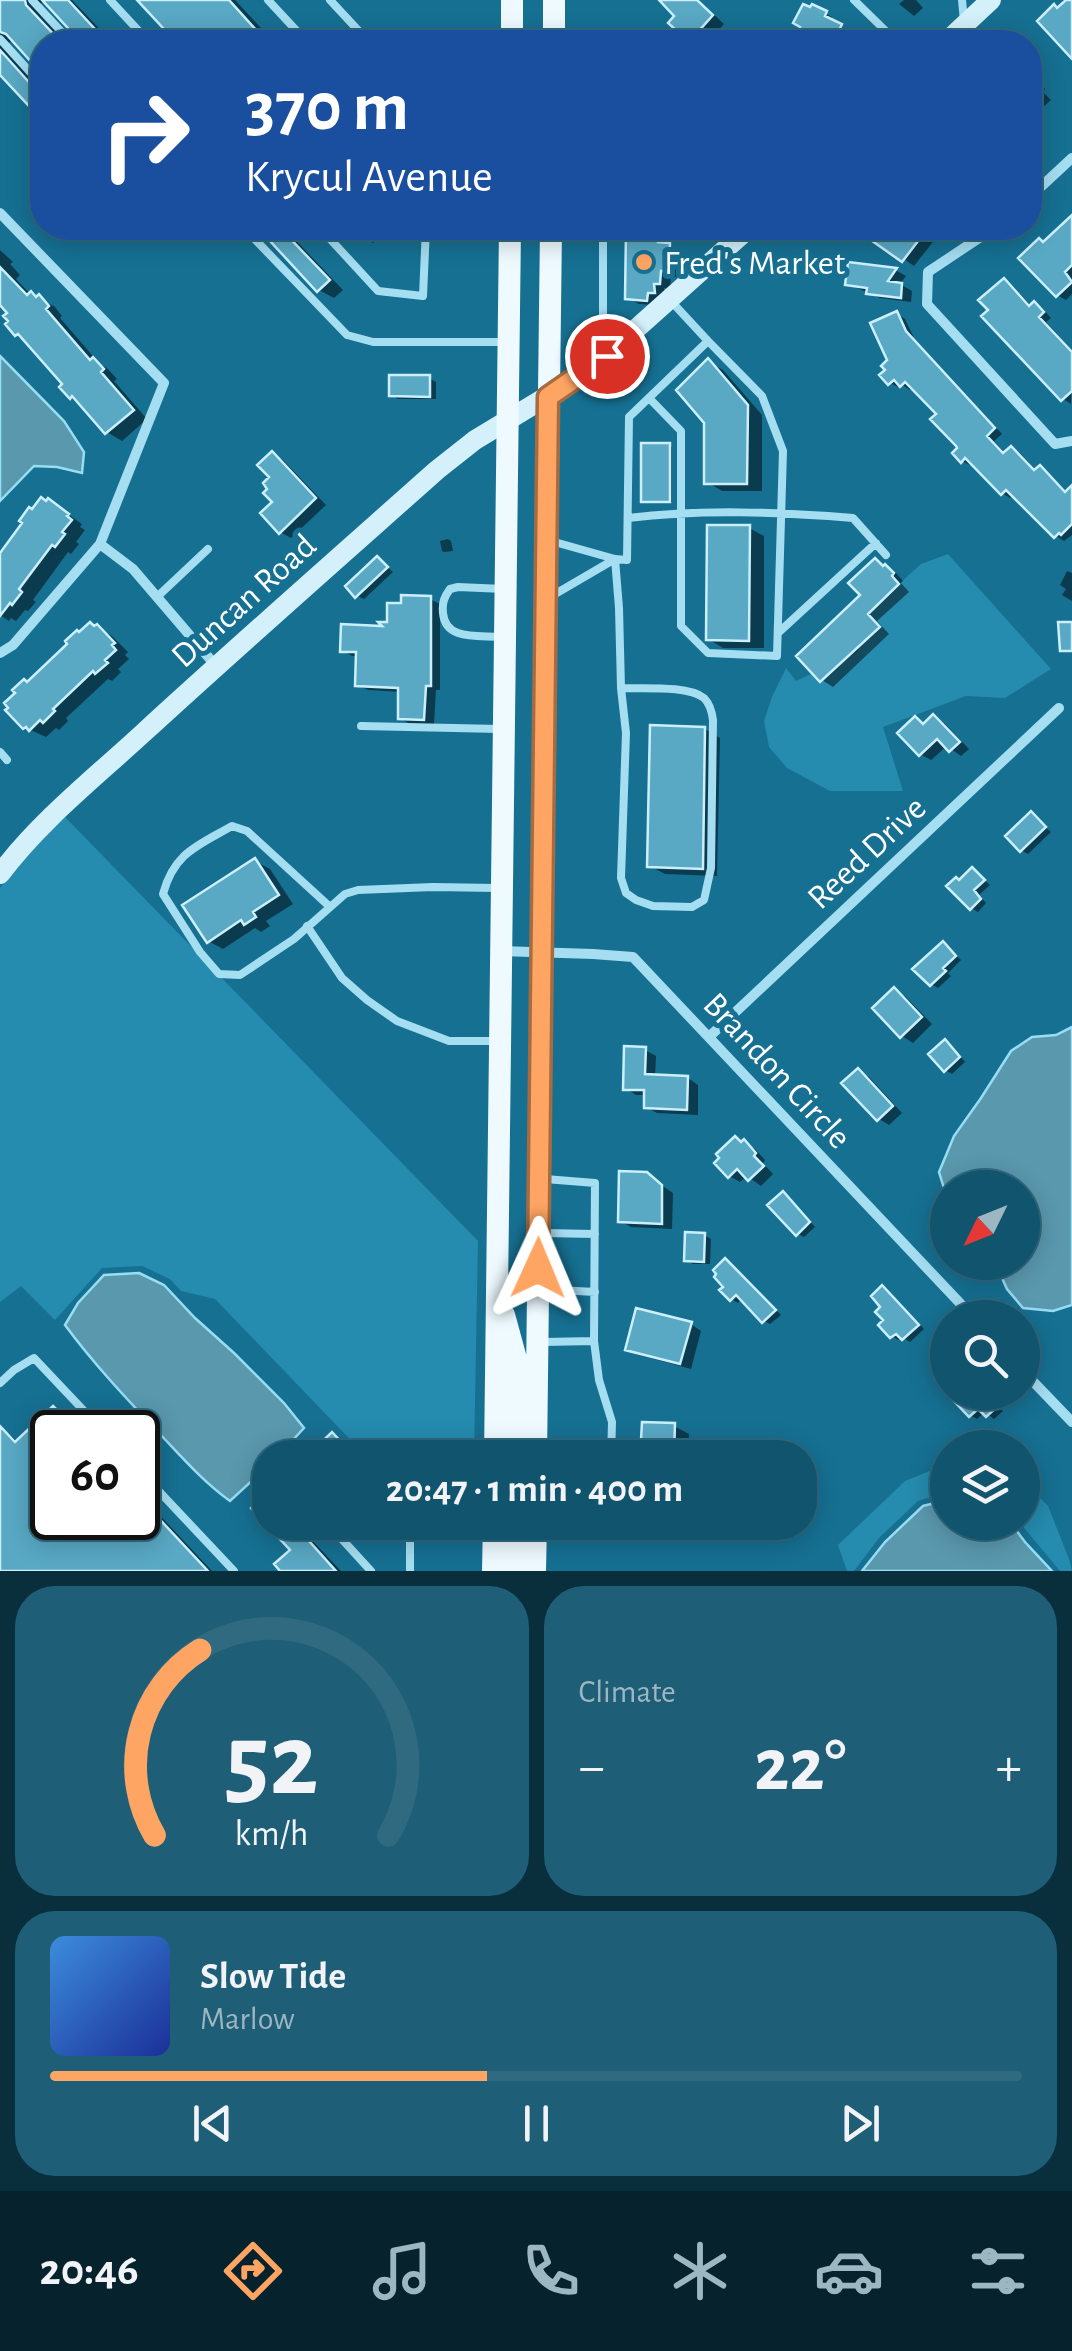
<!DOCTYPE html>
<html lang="en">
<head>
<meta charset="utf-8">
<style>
	:root { --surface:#10546e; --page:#1e5e76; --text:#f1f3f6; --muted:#9cb7c2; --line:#306a81; --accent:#ffa564 }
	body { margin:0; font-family:"Alegreya Sans",sans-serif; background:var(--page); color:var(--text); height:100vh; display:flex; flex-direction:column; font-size:38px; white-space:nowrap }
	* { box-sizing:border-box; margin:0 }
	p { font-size:32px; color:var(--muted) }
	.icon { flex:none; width:55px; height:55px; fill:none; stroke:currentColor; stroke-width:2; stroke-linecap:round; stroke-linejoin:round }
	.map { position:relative; height:1571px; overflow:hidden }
	.side { display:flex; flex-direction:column; gap:15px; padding:15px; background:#092e3c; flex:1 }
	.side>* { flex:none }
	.guide { position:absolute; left:30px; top:30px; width:1012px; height:210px; border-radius:40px; box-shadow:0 5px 25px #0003,0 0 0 2px var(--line); background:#1a4fa0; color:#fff; overflow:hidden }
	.needle { width:65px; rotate:227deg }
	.tools { position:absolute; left:930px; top:1170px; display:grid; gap:20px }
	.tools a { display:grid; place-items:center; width:110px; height:110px; border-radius:50%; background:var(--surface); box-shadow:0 5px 25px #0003,0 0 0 2px var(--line); font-size:50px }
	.speed { position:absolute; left:30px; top:1410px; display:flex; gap:20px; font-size:50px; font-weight:700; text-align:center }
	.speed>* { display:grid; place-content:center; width:130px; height:130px; border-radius:50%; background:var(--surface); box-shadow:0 5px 25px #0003,0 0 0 2px var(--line); line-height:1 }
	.speed .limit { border:5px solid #111; border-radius:15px; background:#fff; color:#111 }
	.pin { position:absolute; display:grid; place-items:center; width:85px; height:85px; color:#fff; margin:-42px; border:5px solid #fff; border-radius:50%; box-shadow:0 2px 10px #0007 }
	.me { position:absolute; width:110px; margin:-55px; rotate:1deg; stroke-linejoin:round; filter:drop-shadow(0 0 8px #0008) }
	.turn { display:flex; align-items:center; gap:35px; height:210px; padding:0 50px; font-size:45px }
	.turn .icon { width:130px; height:130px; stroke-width:2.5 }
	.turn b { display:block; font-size:70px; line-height:85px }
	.big { font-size:75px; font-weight:700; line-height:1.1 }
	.side .card { flex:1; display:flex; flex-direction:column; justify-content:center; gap:15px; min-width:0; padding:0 35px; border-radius:40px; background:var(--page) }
	.side .dial { align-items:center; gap:0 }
	.dial svg { height:260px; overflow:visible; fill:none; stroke:var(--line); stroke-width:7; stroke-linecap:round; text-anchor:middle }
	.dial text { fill:var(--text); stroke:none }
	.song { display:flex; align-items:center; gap:30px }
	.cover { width:120px; height:120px; border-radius:15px; background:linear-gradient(135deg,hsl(210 70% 55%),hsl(230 70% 35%)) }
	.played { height:10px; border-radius:5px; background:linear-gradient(90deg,var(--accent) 45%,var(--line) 45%) }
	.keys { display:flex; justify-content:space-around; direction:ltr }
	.heat { display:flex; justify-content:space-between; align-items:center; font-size:55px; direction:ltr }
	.side .tiles { flex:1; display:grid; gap:15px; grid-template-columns:1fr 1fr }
	.card:last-child { grid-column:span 2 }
	.trip { position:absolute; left:252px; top:1440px; width:565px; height:100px; border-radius:40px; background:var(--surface); box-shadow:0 5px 25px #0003,0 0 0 2px var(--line); font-weight:700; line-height:100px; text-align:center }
	.dock { display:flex; height:160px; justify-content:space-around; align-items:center; background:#06222c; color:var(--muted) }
	.dock .icon { width:70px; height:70px }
	.dock .active { color:var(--accent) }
	.dock b { font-size:45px; color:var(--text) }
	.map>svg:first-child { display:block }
	.green { fill:#258baf }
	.water { fill:#5a98ae; stroke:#97ddf3; stroke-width:2.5 }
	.shadow { fill:#0007 }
	.building { fill:#59a8c4; stroke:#cbeffc; stroke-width:2.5 }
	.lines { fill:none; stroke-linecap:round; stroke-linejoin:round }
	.lane { stroke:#a5ddf1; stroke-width:8 }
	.street { stroke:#a5ddf1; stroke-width:10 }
	.secondary { stroke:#d3f0fb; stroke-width:20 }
	.primary { stroke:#eefaff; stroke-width:22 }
	.route-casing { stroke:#a66b41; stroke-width:25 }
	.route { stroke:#ffa564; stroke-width:18 }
	.poi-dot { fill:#ffa564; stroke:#167092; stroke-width:4 }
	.labels { text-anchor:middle; stroke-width:10; stroke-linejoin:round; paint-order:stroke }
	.poi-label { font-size:35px; fill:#fff; stroke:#167092; text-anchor:start }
	.street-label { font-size:35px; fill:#fff; stroke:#167092 }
</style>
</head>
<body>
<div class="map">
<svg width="1072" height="1571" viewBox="0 0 1072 1571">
	<rect width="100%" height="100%" fill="#167092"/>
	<path class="green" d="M948 554 1051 669 1005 698 966 696 883 727 903 791H830L787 768 769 747 764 721 772 697 786 668 796 681 858 652 869 611 921 564Z
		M65 817 478 1241 474 1457H367L215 1299 181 1291 170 1279 142 1266 102 1268 55 1320 21 1286 0 1302V888L18 864Z
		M947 1464V1492L918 1501 879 1538 854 1571H847L838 1545 905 1481Z
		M1023 1480 1048 1506 1069 1559 1072 1571H1060L1020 1523 1022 1522Z"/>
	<path class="water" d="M0 356 64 421 84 452 82 473 57 467 34 466 0 501Z
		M1072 1027V1305L1053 1311 1023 1308 1007 1289 997 1267 992 1263 1022 1262V1188H948L947 1198 939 1172 954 1136 981 1098 1011 1051 1032 1037 1056 1035Z
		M139 1273 164 1285 195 1318 234 1353 284 1403 304 1428 277 1457 270 1458V1464L230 1501C203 1482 180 1455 157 1431 125 1397 93 1363 65 1325L78 1303 104 1275Z
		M947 1500 948 1522 1011 1523 1025 1542 1052 1571H862L885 1542 923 1506Z"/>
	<path class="shadow" d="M0 0H72L112 42H81L79 36 46 1 41 3 38 10 41 16 65 42H42V71L14 39 7 44 9 55 42 92V116L0 71Z
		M141 0H235L274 42H181Z
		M662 0H698L724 24 708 42H695L691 40 677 16Z
		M904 0H916L923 8 914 16 899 4Z
		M813 7 832 17 830 21 847 30 843 39 849 42H818L800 33Z
		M1030 58 1039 68 1032 75 1045 89 1043 92 1051 100 1039 111 1030 105Z
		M1072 217V294L1066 300 1057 295 1045 244Z
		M261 228H284L343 290 334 298 319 290Z
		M351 228H390L373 243 358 235Z
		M879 228H951L938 239 936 238 914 266 872 237Z
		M657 232 668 238V246L681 252 679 277 671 276 670 289 664 288 665 298 658 305 639 304 628 298Z
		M0 250 13 262 10 264 20 275 16 279 31 295 54 306 62 316 60 318 99 363 108 369 117 379 114 381 147 419 122 441 107 432 81 403 71 397 66 385 26 340 17 334 10 313 0 301Z
		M850 265 897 271 906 276 900 284 912 291 911 302 880 298 848 284Z
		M1004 281 1013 286 1032 307 1035 304 1043 309 1051 318 1046 322 1072 351 1071 404 1063 399Z
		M897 314 905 319 914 338 1002 434 994 441 1006 454 1012 449 1020 453 1037 472 1040 468 1048 473 1067 493 1072 488V535L1064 541 1056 536 1014 495 1010 498 1002 493 973 463 970 465 962 461 960 449 939 414 913 387 910 390 901 384 898 387 890 383V361Z
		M708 362 723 370 762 415V491H722L707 482Z
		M429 378 436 382V399H398L391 395Z
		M670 446 672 447V502H646Z
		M272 454 283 460 326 505 291 538 280 532 272 477Z
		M49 501 82 524 80 527 85 530 76 542 79 544 71 554 68 552 33 600 36 602 28 611 25 610 16 621 11 618 9 621 0 615V557Z
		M749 528 764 536V648H723L708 639Z
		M448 539 451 541 453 551 444 552 442 551 440 541Z
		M378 559 393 572 364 599 357 596Z
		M875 561 896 573 903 581 901 583 909 592 877 621 889 634 833 687 822 680 799 656 864 596Z
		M1067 571 1072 573V601L1062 595 1066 589 1060 585Z
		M430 599 440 604V690H436L434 724H410L400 718 401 692 368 690 358 685 359 656H352L342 650 388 628Z
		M97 627 112 636 128 652 125 655 129 659 118 669 121 672 112 681 108 679 66 718 68 721 59 730 56 728 46 737 24 727 28 684Z
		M934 717 944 723 969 749 961 756 947 746 931 760 920 754 916 719 926 724Z
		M705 729 720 738 717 876 665 874 650 866Z
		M1032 815 1051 832 1028 854 1021 850Z
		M255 861 270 869 293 904 266 921 270 926 261 932 255 928 223 949 208 941Z
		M973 870 990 885 979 895 986 903 978 912 971 908 960 882Z
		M943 944 961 960 948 973 951 976 938 988 931 984Z
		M894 990 905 996 932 1024 913 1043 902 1036 875 1008Z
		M945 1042 952 1046 965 1062 952 1074 945 1070Z
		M645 1050 656 1056 655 1077 688 1078 698 1085V1115L657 1113 646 1107 647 1095H636L625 1088Z
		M858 1071 869 1077 902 1113 889 1125 879 1119Z
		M744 1142 755 1149 765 1160 763 1163 773 1174 761 1186 747 1176 740 1182 729 1176 723 1158Z
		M646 1175 673 1193 672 1229 631 1227 620 1221Z
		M783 1194 790 1198 815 1227 804 1237 798 1234Z
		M704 1235 711 1239 710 1264H693L686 1260Z
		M726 1261 732 1265 781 1315 770 1324 764 1321 742 1298 738 1303 731 1299Z
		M883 1288 889 1292 924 1329 910 1342 902 1337 898 1340 892 1336 884 1307Z
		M691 1324 701 1331 691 1369 639 1355 628 1348Z
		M938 1363 947 1372 939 1380 930 1371Z
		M965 1392H986L1003 1411 994 1419 985 1412 977 1419 970 1415Z
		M54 1409 67 1416 82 1432H52V1518H138V1492L212 1571H0V1426L18 1442Z
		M674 1426 689 1434 688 1456 704 1458H643Z
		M333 1435 348 1444 360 1458H309Z
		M270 1494V1522H321L307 1535 341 1571H283L293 1550 254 1508Z
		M686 1522V1533L656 1532 641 1523Z"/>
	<path class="building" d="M0 0H25L26 5 61 42H42V74L6 34 0 32Z
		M42 0H68L107 42H78L76 37Z
		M137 0H229L267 42H176Z
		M659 0H697L713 15 689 42 668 23 674 16Z
		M1066 0H1072V59L1037 21 1054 4 1057 8Z
		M803 4 810 7 812 4 827 11 825 16 842 24 838 33 856 42H814L797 34 800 27 793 23Z
		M0 50 36 90 42 92V120L0 75Z
		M1072 215V265L1065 272 1072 282 1056 297 1018 258 1039 238 1043 242Z
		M258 228H280L330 280 317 292Z
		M876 228H928L902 262 868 238Z
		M626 229H658V242L670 243 669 272 661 271 660 284H654L655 293H648L647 301 625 299Z
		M848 262 897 268 888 281 902 283 901 298 866 294 867 288 845 285Z
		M0 267 27 295 31 291 36 297 39 294 49 306 46 309 90 360 93 357 104 369 101 372 134 410 105 434 72 396 70 399 59 387 62 384 18 334 15 336 5 324 8 321 3 316 7 313 0 305Z
		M1004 278 1029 306 1034 301 1044 312 1039 317 1072 352V391L1061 401 981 316 988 310 978 300Z
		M897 311 906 331 995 428 987 436 1003 453 1011 446 1034 470 1040 465 1065 492 1072 485V524L1061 535 1059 533 1054 538 1006 490 1001 495 965 458 961 463 952 453 957 448 956 446 930 419 936 414 905 382 900 387 894 380 888 385 879 375 885 370 881 366 887 360 870 323Z
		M708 358 748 405 747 484H704V423L676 390Z
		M389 375H430V397L389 396Z
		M641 443H670V502H641Z
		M272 451 316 498 279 534 260 513 272 502 263 493 267 489 263 483 269 477 257 465Z
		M41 497 46 501 48 498 69 514 67 516 72 520 62 532 65 534 55 547 52 545 19 589 22 592 12 605 10 603 0 616V553L22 523 19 521 29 507 32 509Z
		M707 525H750L749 641 706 640Z
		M377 556 388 567 355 598 345 586Z
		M875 558 883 566 885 564 894 573 892 576 899 584 868 614 880 627 820 682 796 656 860 595 848 583Z
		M401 595 431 596V686H426L424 720 398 719V688L355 686 356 652H340L341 624 382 626 378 622H387V603H401Z
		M90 622 94 626 97 624 115 643 112 645 116 650 105 660 108 663 95 674 93 671 53 709 55 711 43 723 40 720 29 731 26 727 23 729 5 710 8 708 4 703 15 693 12 690 24 679 27 682 67 644 65 641 77 630 79 632Z
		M1058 622H1072V651H1060Z
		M933 714 960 742 949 752 937 739 919 756 897 733 915 716 923 724Z
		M650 725 705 727 703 869 647 867Z
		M1031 811 1046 827 1020 852 1005 836Z
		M255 858 279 895 253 912 256 917 244 925 241 920 207 943 182 905Z
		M972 867 985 880 974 890 981 899 970 910 946 886 956 877 959 880Z
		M943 941 956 956 943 968 946 971 930 986 912 969Z
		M894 987 922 1017 900 1038 872 1008Z
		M945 1039 960 1057 944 1072 928 1054Z
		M624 1046 646 1047 645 1074 688 1076 687 1110 644 1108V1090H623Z
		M858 1068 893 1106 877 1121 841 1083Z
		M735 1136 741 1142 744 1139 756 1153 754 1156 764 1166 748 1181 737 1169 728 1178 714 1163 719 1158 716 1154Z
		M619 1171 647 1172 662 1185V1224L618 1222Z
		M783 1191 810 1222 796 1236 767 1205Z
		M685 1232 705 1233 704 1262 684 1261Z
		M725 1258 776 1310 762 1323 736 1295 730 1301 719 1290 723 1287 714 1277 716 1274 713 1270Z
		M882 1285 919 1325 902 1340 896 1334 890 1338 878 1325 883 1320 875 1312 880 1307 871 1296Z
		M636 1308 692 1322 680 1364 625 1350Z
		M961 1392H985L998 1406 986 1417 978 1409 969 1417 953 1400Z
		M53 1406 79 1432H52V1518H138V1496L208 1571H0V1426L15 1442Z
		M642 1422 675 1423 674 1458H640Z
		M332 1432 356 1458H305Z
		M270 1490V1522H292L336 1571H280L274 1564 290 1550 251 1508Z"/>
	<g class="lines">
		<path class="lane" d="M32 0 71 42
			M110 0 149 42
			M268 0 307 42
			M330 0 369 42
			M854 0 897 42
			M962 0 964 21
			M0 39 42 85
			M244 228 347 335 373 342H504
			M320 228 378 291 423 296 426 228
			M603 228V317L607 353
			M708 228 727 244
			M649 398 681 431V626L708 653 777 656 783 451 762 396 708 341
			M628 518C703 509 777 512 853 518L886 555
			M157 597 208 549
			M550 597 615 559 551 541
			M778 633 876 543
			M500 637C479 635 445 641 443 613 442 603 444 597 450 589L458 587 504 589
			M621 688C642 689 688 685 704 698 710 704 712 712 713 720L711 868 704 900 692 907 653 906 636 900 626 893 621 878 626 733 621 688 619 608 615 559 627 560 629 417 708 341 670 300
			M361 726 500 729
			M0 752 7 760
			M329 906 247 831 232 826C197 846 174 853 163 894L200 952 219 974 240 975 294 939 345 894 358 890 433 887 497 888
			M307 926 342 978 367 1000 397 1021 449 1041H495
			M543 1233 595 1234
			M539 1289 595 1292
			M594 1341 599 1380 612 1422 611 1458
			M543 1342 594 1341 595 1183 545 1179
			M0 1383 14 1370 34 1358 104 1432
			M138 1469 234 1571
			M332 1522 329 1525 371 1571
			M410 1522V1571"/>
		<path class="street" d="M1030 197 1072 158
			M0 213 164 383 100 544 13 645 0 653
			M994 228 928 272 927 304 1055 444 1072 441
			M100 544 133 569 216 666
			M500 951 593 954 633 957 974 1318
			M710 1036 1059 708
			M1022 1370 1072 1422"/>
		<path class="secondary" d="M946 42 991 0
			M0 874C39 822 93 779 141 735 239 645 338 558 437 470L475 440 589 371 749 228"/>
		<path class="primary" d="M512 42V0
			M554 42V0
			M504 1315 516 1359 515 1458
			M495 1458 510 228
			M536 1458 551 228
			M493 1571 494 1522
			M514 1571V1522
			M535 1571 536 1522"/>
	</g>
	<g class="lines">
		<defs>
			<path id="route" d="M538 1268 548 397 607 356"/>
		</defs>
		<use href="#route" class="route-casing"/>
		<use href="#route" class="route"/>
	</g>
	<circle class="poi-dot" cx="644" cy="262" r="10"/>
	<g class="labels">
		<g class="poi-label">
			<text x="664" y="274">Fred's Market</text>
		</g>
		<g class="street-label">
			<text transform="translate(243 600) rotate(-42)" y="12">Duncan Road</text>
			<text transform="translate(866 852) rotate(-43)" y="12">Reed Drive</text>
			<text transform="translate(778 1070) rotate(47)" y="12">Brandon Circle</text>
		</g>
	</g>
</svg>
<div class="tools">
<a><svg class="needle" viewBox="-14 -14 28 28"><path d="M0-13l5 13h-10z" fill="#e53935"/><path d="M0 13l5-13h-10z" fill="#9cb7c2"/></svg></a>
<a><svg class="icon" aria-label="search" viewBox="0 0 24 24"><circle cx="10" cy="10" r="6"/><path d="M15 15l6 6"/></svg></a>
<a><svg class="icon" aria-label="layers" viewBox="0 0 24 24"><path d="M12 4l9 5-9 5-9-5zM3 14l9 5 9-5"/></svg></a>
</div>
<div class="speed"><div class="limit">60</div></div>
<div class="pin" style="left:607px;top:356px;background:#d93025"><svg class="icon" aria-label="arrive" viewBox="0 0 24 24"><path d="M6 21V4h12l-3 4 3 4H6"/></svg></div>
<svg class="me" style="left:538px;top:1268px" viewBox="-20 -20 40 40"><path d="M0-17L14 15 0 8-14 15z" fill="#ffa564" stroke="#fff" stroke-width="4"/></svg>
<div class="trip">20:47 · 1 min · 400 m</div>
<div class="guide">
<div class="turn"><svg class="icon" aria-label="right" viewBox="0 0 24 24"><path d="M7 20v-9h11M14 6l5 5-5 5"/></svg><div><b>370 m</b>Krycul Avenue</div></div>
</div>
</div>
<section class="side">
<div class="tiles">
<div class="card dial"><svg viewBox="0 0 100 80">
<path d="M14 69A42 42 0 1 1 86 69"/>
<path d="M14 69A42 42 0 0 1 28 12" stroke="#ffa564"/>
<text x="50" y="56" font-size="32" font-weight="700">52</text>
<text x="50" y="72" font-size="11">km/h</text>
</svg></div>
<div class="card"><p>Climate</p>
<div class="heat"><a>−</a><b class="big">22°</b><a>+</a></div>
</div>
<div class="card">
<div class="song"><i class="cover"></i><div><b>Slow Tide</b><p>Marlow</p></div></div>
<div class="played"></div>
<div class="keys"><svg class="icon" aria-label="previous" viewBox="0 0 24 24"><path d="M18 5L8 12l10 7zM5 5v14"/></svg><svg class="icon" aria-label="pause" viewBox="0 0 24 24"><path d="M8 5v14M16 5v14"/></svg><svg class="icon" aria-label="next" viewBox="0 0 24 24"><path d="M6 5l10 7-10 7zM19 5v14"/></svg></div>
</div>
</div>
</section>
<nav class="dock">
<b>20:46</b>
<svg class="icon active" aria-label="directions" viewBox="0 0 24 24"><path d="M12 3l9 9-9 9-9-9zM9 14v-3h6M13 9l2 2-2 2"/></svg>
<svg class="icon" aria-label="music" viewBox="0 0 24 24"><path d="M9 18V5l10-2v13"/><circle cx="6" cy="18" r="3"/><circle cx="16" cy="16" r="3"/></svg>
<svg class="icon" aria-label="phone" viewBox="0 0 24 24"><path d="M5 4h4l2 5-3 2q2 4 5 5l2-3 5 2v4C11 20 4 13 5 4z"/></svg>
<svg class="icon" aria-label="climate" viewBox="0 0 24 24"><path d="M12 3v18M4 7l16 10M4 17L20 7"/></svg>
<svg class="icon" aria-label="car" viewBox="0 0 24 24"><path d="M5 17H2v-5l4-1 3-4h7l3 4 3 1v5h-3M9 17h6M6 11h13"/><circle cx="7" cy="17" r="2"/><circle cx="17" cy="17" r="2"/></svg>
<svg class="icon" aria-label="filters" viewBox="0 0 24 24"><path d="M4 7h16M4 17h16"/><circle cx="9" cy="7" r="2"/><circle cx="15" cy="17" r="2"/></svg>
</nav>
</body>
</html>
